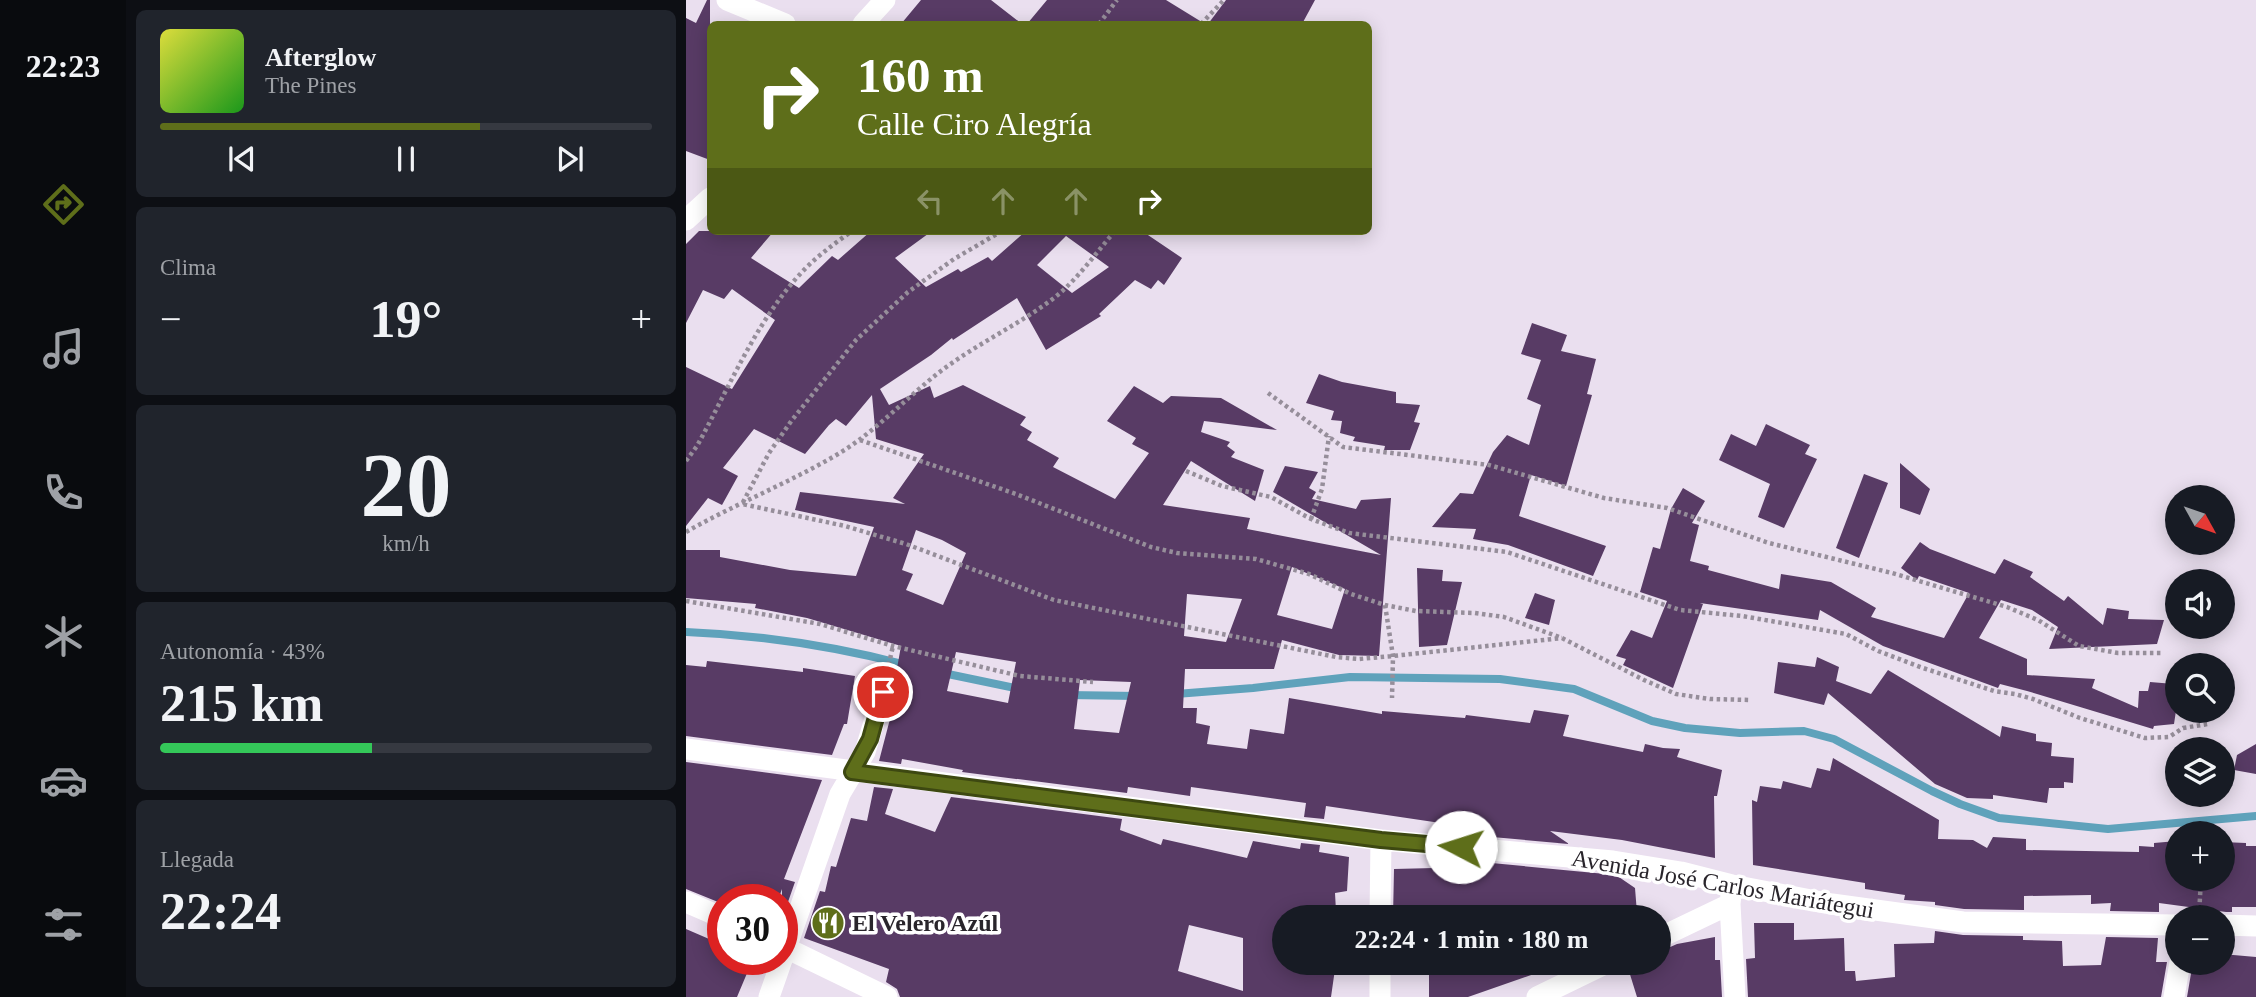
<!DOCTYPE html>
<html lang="es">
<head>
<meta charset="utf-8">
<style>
	:root { --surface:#171b24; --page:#20242c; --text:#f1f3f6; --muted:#9ea1a6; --line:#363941; --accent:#5e6e1a }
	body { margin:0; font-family:"Times New Roman",serif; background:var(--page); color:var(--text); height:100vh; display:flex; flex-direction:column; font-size:26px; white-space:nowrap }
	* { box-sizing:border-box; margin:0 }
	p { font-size:23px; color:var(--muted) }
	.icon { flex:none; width:38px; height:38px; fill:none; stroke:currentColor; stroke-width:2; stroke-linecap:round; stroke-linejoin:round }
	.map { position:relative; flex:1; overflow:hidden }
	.side { display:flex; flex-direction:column; gap:10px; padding:10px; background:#0d0f14; width:560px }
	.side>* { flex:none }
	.banner { position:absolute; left:21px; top:21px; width:665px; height:214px; border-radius:10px; box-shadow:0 4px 18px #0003; background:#5e6e1a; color:#fff; overflow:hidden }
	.needle { width:46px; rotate:130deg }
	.fabs { position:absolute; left:1479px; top:485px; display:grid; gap:14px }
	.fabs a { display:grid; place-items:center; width:70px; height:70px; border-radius:50%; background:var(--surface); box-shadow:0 4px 18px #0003; font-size:35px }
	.speed { position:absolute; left:21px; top:884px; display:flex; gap:14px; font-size:35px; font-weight:700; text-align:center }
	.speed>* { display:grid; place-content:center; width:91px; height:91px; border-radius:50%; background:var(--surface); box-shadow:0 4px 18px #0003; line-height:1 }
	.speed .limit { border:10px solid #d22; background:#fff; color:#111 }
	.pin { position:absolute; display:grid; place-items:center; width:60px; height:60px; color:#fff; margin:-30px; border:4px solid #fff; border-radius:50%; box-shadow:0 2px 7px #0007 }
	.me { position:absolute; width:77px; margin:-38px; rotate:275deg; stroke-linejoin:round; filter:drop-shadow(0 0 5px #0008) }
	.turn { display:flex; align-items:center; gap:24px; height:147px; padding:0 35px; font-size:32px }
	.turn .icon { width:91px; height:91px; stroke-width:2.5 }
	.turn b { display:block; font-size:49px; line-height:60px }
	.lanes { display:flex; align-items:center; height:66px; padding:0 35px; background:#0003; justify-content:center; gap:35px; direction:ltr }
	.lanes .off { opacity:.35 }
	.big { font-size:52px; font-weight:700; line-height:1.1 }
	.side .widget { flex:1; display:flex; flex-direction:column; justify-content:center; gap:10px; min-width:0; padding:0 24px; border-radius:10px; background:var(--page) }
	.side .dial { align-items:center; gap:0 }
	.dial b { font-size:91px; line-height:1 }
	.song { display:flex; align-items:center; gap:21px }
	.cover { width:84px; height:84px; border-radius:10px; background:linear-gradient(135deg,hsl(60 70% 55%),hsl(120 70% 35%)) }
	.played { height:7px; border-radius:4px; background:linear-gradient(90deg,var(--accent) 65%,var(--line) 65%) }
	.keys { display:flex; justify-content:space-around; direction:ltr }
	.heat { display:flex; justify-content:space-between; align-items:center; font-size:38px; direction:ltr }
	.charge { height:10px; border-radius:5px; background:linear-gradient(90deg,#34c759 43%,var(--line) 0) }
	.trip { position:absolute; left:586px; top:905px; width:399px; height:70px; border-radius:35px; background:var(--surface); box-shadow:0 4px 18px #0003; font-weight:700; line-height:70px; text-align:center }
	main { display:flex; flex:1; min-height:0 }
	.dock { display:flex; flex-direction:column; width:126px; justify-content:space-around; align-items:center; background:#090b0e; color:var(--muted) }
	.dock .icon { width:49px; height:49px }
	.dock .on { color:var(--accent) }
	.dock b { font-size:32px; color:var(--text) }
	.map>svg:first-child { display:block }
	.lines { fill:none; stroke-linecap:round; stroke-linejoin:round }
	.stream { stroke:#5fa2bb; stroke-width:8 }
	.building { fill:#583b65; fill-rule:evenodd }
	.path { stroke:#968e9a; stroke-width:4.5; stroke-dasharray:3.5 3.5; stroke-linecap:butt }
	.street { stroke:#fff; stroke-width:21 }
	.route-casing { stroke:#3d4811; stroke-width:18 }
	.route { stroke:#5e6e1a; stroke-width:12 }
	.labels { text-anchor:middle; stroke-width:7; stroke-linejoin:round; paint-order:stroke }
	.street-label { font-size:24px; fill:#29252b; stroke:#fff }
	.poi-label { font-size:24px; font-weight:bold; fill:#29252b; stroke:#fff; text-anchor:start }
</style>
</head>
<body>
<main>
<nav class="dock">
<b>22:23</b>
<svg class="icon on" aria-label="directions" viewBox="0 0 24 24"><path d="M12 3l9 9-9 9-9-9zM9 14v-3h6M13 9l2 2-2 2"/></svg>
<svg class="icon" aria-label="music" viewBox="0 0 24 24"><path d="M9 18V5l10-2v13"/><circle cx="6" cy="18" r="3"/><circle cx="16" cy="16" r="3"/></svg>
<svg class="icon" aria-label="phone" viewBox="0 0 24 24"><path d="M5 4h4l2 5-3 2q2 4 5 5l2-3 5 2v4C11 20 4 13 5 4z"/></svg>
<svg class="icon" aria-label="climate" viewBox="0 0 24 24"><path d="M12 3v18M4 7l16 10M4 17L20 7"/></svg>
<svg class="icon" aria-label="car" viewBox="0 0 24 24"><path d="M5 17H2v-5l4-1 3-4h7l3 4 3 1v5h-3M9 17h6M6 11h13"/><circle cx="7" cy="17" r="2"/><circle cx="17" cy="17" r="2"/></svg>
<svg class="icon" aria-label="filters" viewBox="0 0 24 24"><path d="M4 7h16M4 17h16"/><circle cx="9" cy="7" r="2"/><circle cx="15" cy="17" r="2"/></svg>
</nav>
<section class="side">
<div class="widget">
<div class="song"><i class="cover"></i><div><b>Afterglow</b><p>The Pines</p></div></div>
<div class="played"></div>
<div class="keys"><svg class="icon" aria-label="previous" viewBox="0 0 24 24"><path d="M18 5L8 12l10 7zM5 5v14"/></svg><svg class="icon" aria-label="pause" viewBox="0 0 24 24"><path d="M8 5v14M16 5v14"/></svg><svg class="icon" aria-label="next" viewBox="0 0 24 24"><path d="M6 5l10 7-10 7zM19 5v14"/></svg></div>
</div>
<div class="widget"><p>Clima</p>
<div class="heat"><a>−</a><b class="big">19°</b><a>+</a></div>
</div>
<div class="widget dial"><b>20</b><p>km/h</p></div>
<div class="widget"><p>Autonomía · 43%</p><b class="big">215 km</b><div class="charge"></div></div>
<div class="widget"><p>Llegada</p><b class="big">22:24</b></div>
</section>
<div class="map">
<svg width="1570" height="997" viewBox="0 0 1570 997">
	<rect width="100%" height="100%" fill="#eadfef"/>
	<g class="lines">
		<path class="stream" d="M0 632C75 635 148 646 221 665
			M257 673 334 689
			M490 694 567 688 664 677 814 679 888 689 966 721 999 728 1054 733 1118 731 1148 739 1246 791 1274 804 1313 818 1422 829 1570 816
			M381 695 452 696"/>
	</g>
	<path class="building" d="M21 0H24V160L0 151V18L10 23Z
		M235 0H305L336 24H215Z
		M361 0H480L519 24H341Z
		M540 0H629L616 24H522Z
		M13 231H88L65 258 113 288 146 256 152 260 185 231H246L209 258 240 287 272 269 275 272 302 257 306 261 340 231H456L496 258 478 285 472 280 465 289 449 280 413 314 415 316 360 350 331 298 267 340 266 338 245 355 194 389 203 405 244 386 248 398 277 385 340 417 334 425 346 432 341 440 373 458 367 467 429 499 463 453 446 444 450 438 421 421 448 386 477 403 485 396 535 398 591 430 518 421 515 432 544 442 541 446 549 452 545 457 578 470 569 501 505 461 477 505 564 518 561 529 695 555 587 492 599 466 632 472 623 488 630 492 626 499 670 509 675 500 705 498 693 656 653 655 596 640 588 669H499L497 708H511L510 723 524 726 521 744 561 749 564 729 598 734 603 698 696 714V711L779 718 780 715 844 723 848 710 883 715 877 736 957 752 959 744 977 748 994 749 991 757 1036 770 1031 796H1028L1029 858 936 840 864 831 883 844 795 836V829L640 806 638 819 618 817 620 803 505 787 504 796 442 787 441 793 276 772 277 770 216 759 215 764 193 761 210 696 208 685 215 646 121 618 69 608 70 604 0 598V550H34V557L104 570 170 576 188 527 109 510 114 492 219 504 207 498 238 454 190 439 186 395 160 426 150 419 143 425 119 454 68 429 37 468 52 476 36 505 22 498 0 526V367L46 389 89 320 46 289 38 299 17 290 0 323V244ZM380 236 423 267 386 293 351 265ZM230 530 256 540 280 553 257 605 220 590 227 574 216 570ZM606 567 659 589 646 629 591 615ZM501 594 556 599 540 642 498 636ZM270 652 330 662 322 703 261 691ZM394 680 445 682 433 733 388 729Z
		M846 323 881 335 875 351 910 359 901 394 906 395 880 486 845 475 833 516 920 546 907 576 822 545 787 539 790 529 746 527 774 493 787 494 807 452 821 435 843 445 855 405 841 399 855 360 835 354Z
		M633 374 656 382 710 392V403L734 405 728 422 734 423 724 450H698L699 446 667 441 669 437 654 433 656 421 645 420 648 411 620 403Z
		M1080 424 1124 445 1119 454 1131 459 1098 528 1072 517 1084 484 1033 460 1045 434 1070 446Z
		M1214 463 1244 489 1234 515 1214 508Z
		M1178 474 1202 483 1173 558 1150 548Z
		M997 488 1019 501 1006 523 1013 525 1004 561 1023 566 1022 570 1093 589 1095 574 1145 582 1190 608 1185 617 1258 638 1283 593 1233 576 1231 580 1215 568 1234 542 1244 549 1309 574 1318 559 1347 572 1344 577 1378 601 1382 596 1417 625 1421 608 1443 611 1442 619 1478 620 1471 644 1363 649 1372 627 1346 610 1315 600 1293 638 1341 659V675L1409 679 1406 688 1452 708 1453 691H1462L1464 682 1488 684 1486 700 1491 699V704L1488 724 1468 726 1467 729 1341 691 1314 684 1312 688 1197 646 1134 610 1132 620 1014 603 1017 604 987 688 937 665 940 659 930 656 945 630 966 638 981 601 954 592 967 547 974 549 985 509Z
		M731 568 757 570 756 581 776 582 761 645 733 647Z
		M849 593 869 600 863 625 839 618Z
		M1131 657 1153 667 1150 681 1185 694 1202 670 1314 737 1316 726 1350 734V741L1366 743 1365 756 1388 758 1387 783 1378 782V788H1363L1361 803 1307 795V799L1281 798 1249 784 1142 693 1138 705 1088 693 1092 662 1129 667Z
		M21 661 117 672V668L169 676 161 724H158L146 755 0 736V665L20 667Z
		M1570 744V774L1548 770 1551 755Z
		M1147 758 1253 820 1252 839 1287 840 1301 848 1307 837 1340 839V850L1453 852V846L1468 847V843L1491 841V878H1536V842L1560 843V846H1570V907H1546V912H1540L1473 903V912L1424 911 1425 903 1405 904V895L1338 896V910L1278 909 1249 905V902L1218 900 1219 895 1179 889V883L1067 865 1066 800 1071 802 1074 786 1095 789 1097 781 1125 788 1131 768 1144 771Z
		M0 762 136 780 98 879 109 882 96 919V889L92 900H37V904L0 889Z
		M188 787 207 789 199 814 249 832 265 797 436 819 434 830 475 845 477 839 561 858 567 841 614 849 615 843 634 845 633 852 663 857 661 891 649 893 650 911H644V917H598V962H643V968L649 969 645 997H214L211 989 200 982 203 969 118 938 134 891 139 892 145 866 150 867 165 818 181 821ZM503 925 557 938V991L492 971Z
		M795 862 930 875 949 888 951 913 944 914V917H707L708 869 748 868Z
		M1068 923H1108V940L1158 938 1159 971H1169L1170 981 1209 977 1208 944 1248 943 1249 931 1277 935 1337 936V940L1376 941 1377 966 1415 965 1420 937 1472 938 1470 962H1481L1475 997H1062L1060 959 1069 958Z
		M0 929 37 945V959H67L51 997H0Z
		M1029 937V960H1034L1036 997H951L942 968 952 962H973V952L991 944Z
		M1536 954 1570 957V997H1501L1507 962H1536Z
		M743 962H870L871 966 782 997H743Z"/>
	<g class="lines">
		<path class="path" d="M413 24 431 0
			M515 24 538 0
			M316 231 268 259 222 292 170 340 106 420 83 453 56 504 159 526 220 544 368 600 650 657 673 659 707 656 876 638
			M582 393 657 447 803 465 918 498 981 508 1083 543 1206 573 1321 607 1352 620 1393 646 1432 653H1475
			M174 440 330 494 465 547 491 553 570 559 623 574 665 594 699 605 730 611 789 613 818 617 876 638 958 680 990 694 1024 699 1065 700
			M0 461 11 446C43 388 70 321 116 272 131 256 148 244 166 231
			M500 471 536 486 585 497 625 519 663 533 821 552 994 610 1056 616 1160 634 1192 651 1237 668 1308 691 1329 694 1347 699 1394 718 1459 738 1483 737 1497 728 1522 724
			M625 519 636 489 643 436
			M0 532C49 504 103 483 152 454 189 432 218 400 251 374 288 345 331 326 368 298 392 279 409 254 429 231
			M0 601 134 624 207 646 334 676 407 682
			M699 605 707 656 706 698
			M201 672 207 646
			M1513 916 1515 878"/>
		<path class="street" d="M41 0 99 24
			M177 24 199 0
			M0 220 24 198
			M0 749 695 840 927 861 995 872 1046 885 1146 904 1277 922 1491 925
			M0 902 37 918
			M1044 904 1049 997
			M694 917 695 840
			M1536 925 1570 926
			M973 938 1044 904 1046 885
			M96 946 201 997
			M83 997 154 794 179 752 197 692
			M694 997V962
			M851 997 923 962
			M1488 997 1494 962"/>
	</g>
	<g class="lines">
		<defs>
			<path id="route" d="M197 692 184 739 166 772 695 840 775 847"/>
		</defs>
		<use href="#route" class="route-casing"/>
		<use href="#route" class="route"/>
	</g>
	<defs>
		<symbol id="restaurant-disc" viewBox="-11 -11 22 22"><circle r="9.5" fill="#5e6e1a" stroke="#fff"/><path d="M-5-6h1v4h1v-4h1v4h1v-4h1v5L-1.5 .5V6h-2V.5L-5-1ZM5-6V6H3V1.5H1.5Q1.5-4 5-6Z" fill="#fff"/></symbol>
	</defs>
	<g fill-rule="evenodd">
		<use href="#restaurant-disc" x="123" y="904" width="38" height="38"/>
	</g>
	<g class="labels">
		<g class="street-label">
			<text transform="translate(1037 884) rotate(10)" y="8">Avenida José Carlos Mariátegui</text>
		</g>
		<g class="poi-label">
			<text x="166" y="931">El Velero Azúl</text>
		</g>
	</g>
</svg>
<div class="fabs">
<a><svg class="needle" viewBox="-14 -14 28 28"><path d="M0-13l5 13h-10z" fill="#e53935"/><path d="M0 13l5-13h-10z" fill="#9ea1a6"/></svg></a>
<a><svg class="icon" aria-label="sound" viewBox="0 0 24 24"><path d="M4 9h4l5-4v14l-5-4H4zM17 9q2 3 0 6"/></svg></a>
<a><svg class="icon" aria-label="search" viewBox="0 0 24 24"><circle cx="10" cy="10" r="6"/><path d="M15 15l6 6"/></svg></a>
<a><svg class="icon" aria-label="layers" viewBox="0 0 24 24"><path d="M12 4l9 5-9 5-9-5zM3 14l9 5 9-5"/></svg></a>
<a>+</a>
<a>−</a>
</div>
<div class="speed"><div class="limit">30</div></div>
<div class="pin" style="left:197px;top:692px;background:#d93025"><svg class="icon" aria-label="arrive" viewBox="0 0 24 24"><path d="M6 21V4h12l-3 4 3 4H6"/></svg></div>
<svg class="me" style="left:775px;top:847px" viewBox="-20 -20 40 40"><circle r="19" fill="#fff"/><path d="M0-13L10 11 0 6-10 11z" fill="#5e6e1a"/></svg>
<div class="trip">22:24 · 1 min · 180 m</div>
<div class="banner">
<div class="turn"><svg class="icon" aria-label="right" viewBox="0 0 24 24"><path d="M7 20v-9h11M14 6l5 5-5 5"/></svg><div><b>160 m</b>Calle Ciro Alegría</div></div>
<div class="lanes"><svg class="icon off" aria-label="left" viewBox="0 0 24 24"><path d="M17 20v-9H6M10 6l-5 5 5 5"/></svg><svg class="icon off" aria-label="ahead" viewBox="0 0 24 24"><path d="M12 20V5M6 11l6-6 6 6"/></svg><svg class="icon off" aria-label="ahead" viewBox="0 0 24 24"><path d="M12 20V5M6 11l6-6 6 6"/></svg><svg class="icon" aria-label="right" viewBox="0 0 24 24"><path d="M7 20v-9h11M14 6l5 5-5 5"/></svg></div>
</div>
</div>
</main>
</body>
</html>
